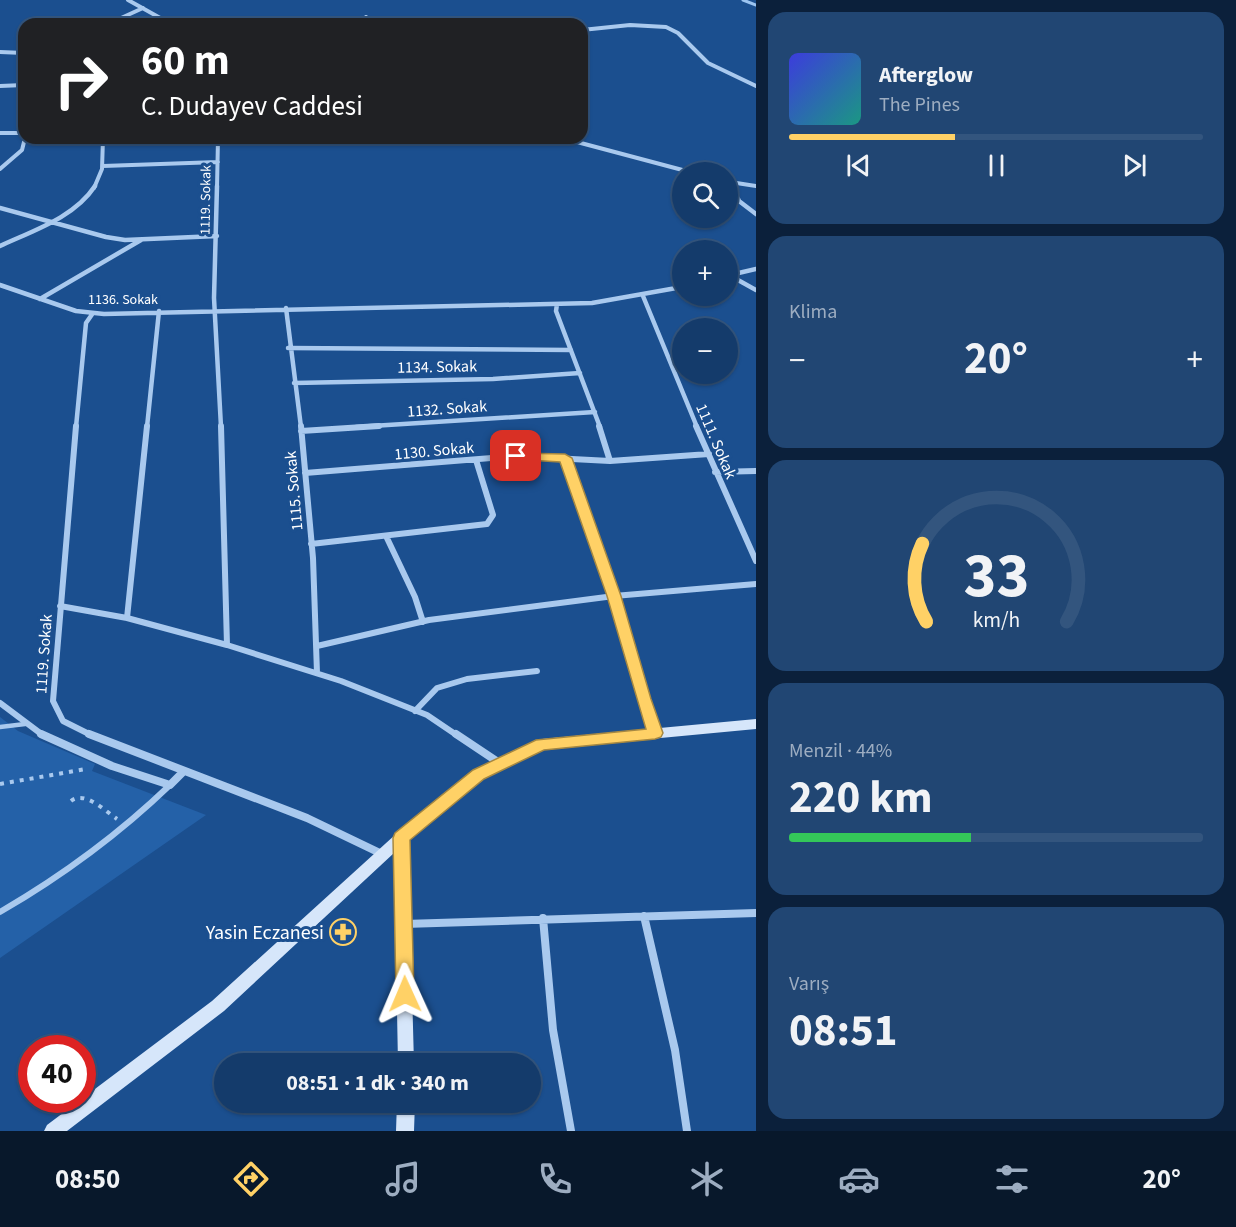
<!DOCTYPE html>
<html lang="tr">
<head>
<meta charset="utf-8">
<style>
	:root { --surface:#143b6b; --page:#214673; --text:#f1f3f6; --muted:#9dadc1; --line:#33557e; --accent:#ffd166 }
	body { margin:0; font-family:"Source Sans 3",sans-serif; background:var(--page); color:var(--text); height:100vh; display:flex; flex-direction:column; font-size:22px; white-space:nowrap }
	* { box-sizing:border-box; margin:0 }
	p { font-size:20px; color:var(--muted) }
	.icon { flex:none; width:33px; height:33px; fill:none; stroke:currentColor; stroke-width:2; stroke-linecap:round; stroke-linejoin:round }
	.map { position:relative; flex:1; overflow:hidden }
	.drawer { display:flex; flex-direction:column; gap:12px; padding:12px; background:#0b203b; width:480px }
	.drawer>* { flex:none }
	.guide { position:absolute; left:18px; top:18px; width:570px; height:126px; border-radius:18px; box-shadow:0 2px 4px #0004,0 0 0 2px var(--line); background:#202124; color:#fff; overflow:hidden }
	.fabs { position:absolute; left:672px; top:162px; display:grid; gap:12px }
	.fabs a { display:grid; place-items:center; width:66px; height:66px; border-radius:50%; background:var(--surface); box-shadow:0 2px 4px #0004,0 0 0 2px var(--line); font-size:30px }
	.speed { position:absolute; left:18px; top:1035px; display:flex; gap:12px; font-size:30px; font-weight:700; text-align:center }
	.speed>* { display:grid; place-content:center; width:78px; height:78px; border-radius:50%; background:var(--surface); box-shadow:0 2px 4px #0004,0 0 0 2px var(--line); line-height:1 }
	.speed .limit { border:9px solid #d22; background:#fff; color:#111 }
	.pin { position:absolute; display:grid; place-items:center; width:51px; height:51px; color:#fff; margin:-26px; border-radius:12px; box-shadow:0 3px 9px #0006 }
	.me { position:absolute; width:66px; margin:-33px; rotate:359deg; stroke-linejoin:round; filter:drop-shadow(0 0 4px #0008) }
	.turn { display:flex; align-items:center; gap:21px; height:126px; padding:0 24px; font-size:27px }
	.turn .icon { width:78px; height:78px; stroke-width:2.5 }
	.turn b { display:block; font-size:42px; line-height:51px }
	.big { font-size:45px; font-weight:700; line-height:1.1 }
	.drawer .tile { flex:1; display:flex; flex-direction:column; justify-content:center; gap:9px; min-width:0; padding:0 21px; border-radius:18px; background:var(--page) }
	.drawer .dial { align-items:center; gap:0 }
	.dial svg { height:156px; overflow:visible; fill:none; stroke:var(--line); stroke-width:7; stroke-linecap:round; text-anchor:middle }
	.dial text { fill:var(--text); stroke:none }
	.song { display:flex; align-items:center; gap:18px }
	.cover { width:72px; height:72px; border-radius:9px; background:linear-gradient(135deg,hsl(240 70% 55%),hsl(170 70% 35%)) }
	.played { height:6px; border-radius:3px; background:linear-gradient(90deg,var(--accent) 40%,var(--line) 40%) }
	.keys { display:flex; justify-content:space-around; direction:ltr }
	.heat { display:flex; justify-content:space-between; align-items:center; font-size:33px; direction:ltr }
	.charge { height:9px; border-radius:4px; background:linear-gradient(90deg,#34c759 44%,var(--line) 0) }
	.trip { position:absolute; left:214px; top:1053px; width:327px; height:60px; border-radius:30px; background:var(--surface); box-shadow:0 2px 4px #0004,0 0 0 2px var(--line); font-weight:700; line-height:60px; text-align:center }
	.menu { display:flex; height:96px; justify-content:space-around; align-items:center; background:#08182b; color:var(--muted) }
	.menu .icon { width:42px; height:42px }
	.menu .on { color:var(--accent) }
	.menu b { font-size:27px; color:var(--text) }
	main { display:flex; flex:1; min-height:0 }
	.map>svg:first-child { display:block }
	.green { fill:#2461a8 }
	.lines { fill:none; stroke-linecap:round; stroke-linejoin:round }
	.stream { stroke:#9cc4f0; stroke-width:3 }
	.path { stroke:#a9c9ee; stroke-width:4; stroke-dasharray:4 6; stroke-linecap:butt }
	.lane-far1 { stroke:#a9c9ee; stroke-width:4.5 }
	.lane { stroke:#a9c9ee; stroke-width:6 }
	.street-far3 { stroke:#a9c9ee; stroke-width:4 }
	.street-far2 { stroke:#a9c9ee; stroke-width:4.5 }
	.street-far1 { stroke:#a9c9ee; stroke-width:6 }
	.street { stroke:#a9c9ee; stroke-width:8 }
	.secondary { fill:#d6e6fa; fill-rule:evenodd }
	.route { fill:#ffd166; stroke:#a68842; stroke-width:1.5 }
	.labels { text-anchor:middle; stroke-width:6; stroke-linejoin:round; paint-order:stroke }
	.far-street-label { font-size:14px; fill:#fff; stroke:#1b4f8f }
	.street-label { font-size:16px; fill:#fff; stroke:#1b4f8f }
	.near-poi-label { font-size:20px; fill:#fff; stroke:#1b4f8f; text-anchor:end }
</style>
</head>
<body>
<main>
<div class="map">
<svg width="756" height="1131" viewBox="0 0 756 1131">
	<rect width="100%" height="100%" fill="#1b4f8f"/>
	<path class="green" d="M0 717 18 731 95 764 92 771 206 815 0 958Z"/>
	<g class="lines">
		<path class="stream" d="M743 0 756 5"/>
		<path class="path" d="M0 784 86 769
			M71 801C85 790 105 811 117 819"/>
		<path class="lane-far1" d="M0 727 25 724"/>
		<path class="lane" d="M0 912C62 876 118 835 170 785"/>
		<path class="street-far3" d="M128 0 171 24
			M366 17 368 24
			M108 24 143 8
			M582 30 630 25 666 27 678 33 708 63 756 86
			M0 52 24 53
			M0 86 24 85
			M0 133H24
			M562 138 690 172
			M103 166 218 162
			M0 169 22 150 25 138
			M730 182 756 186
			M731 182 732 188
			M94 188 102 169 103 138
			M217 188 218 138"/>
		<path class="street-far2" d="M217 186 214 298 221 427
			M732 186 739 201 756 214
			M0 208 106 237 125 240 217 236
			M0 246C32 231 74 218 95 186
			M729 275 756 290
			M730 275 756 269
			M0 285 76 311 104 314 592 303 682 287
			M643 296 697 427
			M40 299 141 240
			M557 304 556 311 600 427
			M286 308 301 427
			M288 348 571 350
			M294 383 493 379 580 373
			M76 427 86 323 93 313
			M147 427 159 311
			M356 427 595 412"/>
		<path class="street-far1" d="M76 426 53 701 63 721 93 736
			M221 426 227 645
			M301 426 313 558 317 673
			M599 426 610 461
			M696 426 756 561
			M301 431 379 426
			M565 458 614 596 655 733
			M715 472 756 471
			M305 473 515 456 610 461 709 454
			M386 536 415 597 423 622
			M311 544 487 524 493 515 476 460
			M60 606 127 618 227 645 341 681 427 715 458 736
			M127 618 147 426
			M317 646 429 620 614 596 756 584
			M0 703 44 736
			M415 711 437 688 467 679 537 671"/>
		<path class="street" d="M41 734 112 766 170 785 184 771
			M89 734 307 818 382 854
			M456 734 501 764
			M644 916 675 1050 687 1131
			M543 918 553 1030 571 1131
			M404 924 756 913"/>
		<path class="secondary" d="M756 719V729L544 749 484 779 408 840 414 1064H398L394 853 224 1011 67 1131H44L47 1125 212 1001 396 834 474 771 542 739Z
			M397 1102H415L414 1131H396Z"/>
	</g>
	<path class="route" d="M516 453 565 454 572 458 621 596 651 699 663 733 661 737 655 739 544 750 484 779 410 840 414 994 411 999 405 1002 398 999 396 994 393 838 395 833 473 770 536 740 646 729 607 596 560 462 511 459 509 456Z"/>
	<defs>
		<symbol id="pharmacy-ring" viewBox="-11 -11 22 22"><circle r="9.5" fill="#1b4f8f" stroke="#ffd166" stroke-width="1.5"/><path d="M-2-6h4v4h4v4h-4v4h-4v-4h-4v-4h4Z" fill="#ffd166"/></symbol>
	</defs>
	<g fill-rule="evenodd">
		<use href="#pharmacy-ring" x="328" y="917" width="30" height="30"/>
	</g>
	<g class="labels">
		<g class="far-street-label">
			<text transform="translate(205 200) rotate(-89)" y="5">1119. Sokak</text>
			<text x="123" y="304">1136. Sokak</text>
		</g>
		<g class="street-label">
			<text transform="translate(437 366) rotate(-1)" y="6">1134. Sokak</text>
			<text transform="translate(447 408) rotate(-4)" y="6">1132. Sokak</text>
			<text transform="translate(717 441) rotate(67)" y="6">1111. Sokak</text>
			<text transform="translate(434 450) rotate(-5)" y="6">1130. Sokak</text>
			<text transform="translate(293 491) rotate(-95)" y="6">1115. Sokak</text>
			<text transform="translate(43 654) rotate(-86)" y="6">1119. Sokak</text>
		</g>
		<g class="near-poi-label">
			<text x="324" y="939">Yasin Eczanesi</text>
		</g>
	</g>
</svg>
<div class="fabs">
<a><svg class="icon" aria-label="search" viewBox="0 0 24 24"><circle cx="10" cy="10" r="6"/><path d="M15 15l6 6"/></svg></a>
<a>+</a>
<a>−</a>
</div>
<div class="speed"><div class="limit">40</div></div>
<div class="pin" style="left:516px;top:456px;background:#d93025"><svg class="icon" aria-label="arrive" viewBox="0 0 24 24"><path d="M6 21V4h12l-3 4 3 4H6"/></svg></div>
<svg class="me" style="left:405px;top:994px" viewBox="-20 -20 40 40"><path d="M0-17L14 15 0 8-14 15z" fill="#ffd166" stroke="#fff" stroke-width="4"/></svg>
<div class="trip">08:51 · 1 dk · 340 m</div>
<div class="guide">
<div class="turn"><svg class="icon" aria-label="right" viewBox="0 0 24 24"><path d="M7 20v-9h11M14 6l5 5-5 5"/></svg><div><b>60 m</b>C. Dudayev Caddesi</div></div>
</div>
</div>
<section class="drawer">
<div class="tile">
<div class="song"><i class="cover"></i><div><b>Afterglow</b><p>The Pines</p></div></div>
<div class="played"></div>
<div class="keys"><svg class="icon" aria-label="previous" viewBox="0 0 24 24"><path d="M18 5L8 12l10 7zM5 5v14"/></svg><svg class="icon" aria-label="pause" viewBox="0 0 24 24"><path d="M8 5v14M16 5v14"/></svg><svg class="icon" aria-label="next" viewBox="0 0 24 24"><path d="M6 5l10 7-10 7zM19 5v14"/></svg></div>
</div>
<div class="tile"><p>Klima</p>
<div class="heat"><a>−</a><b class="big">20°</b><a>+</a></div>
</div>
<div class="tile dial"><svg viewBox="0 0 100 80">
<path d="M14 69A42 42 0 1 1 86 69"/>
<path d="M14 69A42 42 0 0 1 12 29" stroke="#ffd166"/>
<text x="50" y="56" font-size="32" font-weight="700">33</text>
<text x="50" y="72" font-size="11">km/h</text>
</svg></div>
<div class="tile"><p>Menzil · 44%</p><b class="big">220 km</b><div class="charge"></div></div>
<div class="tile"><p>Varış</p><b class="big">08:51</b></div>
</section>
</main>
<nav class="menu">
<b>08:50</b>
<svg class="icon on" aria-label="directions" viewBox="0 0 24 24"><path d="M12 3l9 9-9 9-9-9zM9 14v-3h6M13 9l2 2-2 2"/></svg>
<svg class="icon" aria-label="music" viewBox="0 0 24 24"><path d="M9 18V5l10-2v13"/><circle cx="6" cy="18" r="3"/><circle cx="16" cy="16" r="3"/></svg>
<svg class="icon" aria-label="phone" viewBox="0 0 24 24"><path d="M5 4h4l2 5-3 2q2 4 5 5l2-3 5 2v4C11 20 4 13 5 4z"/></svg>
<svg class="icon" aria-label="climate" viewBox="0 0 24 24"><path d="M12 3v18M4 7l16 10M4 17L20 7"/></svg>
<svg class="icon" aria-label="car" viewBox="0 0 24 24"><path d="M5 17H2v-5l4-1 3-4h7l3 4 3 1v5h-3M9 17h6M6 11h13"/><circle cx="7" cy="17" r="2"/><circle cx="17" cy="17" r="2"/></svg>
<svg class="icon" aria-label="filters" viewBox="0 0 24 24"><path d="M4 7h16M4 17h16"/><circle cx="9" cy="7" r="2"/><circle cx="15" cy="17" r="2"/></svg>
<b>20°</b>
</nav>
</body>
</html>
